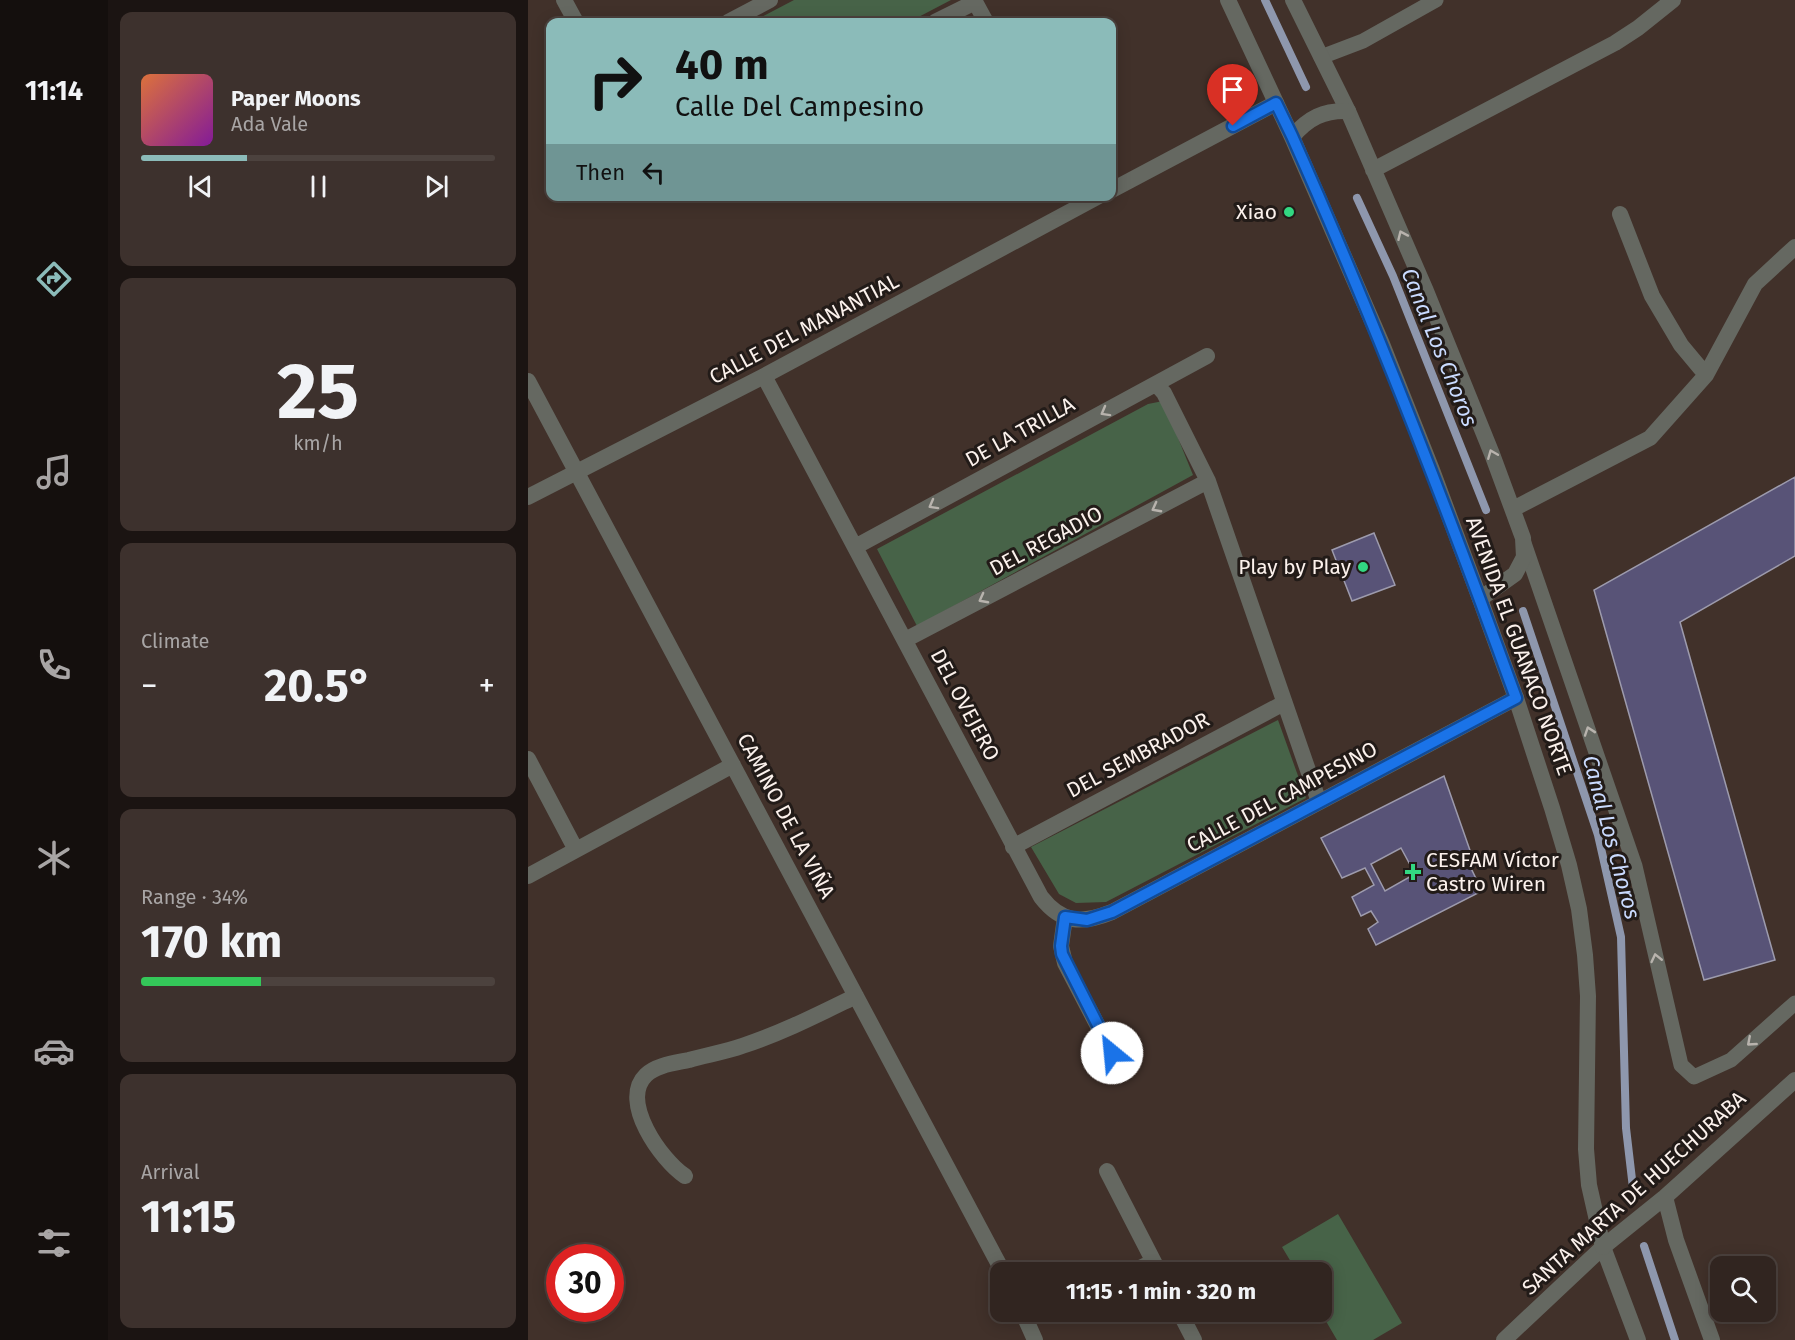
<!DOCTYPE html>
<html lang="en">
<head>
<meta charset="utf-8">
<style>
	:root { --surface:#312520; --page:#3d312d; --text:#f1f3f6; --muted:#a8a5a5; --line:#4c423e; --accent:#8bbbb9 }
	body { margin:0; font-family:"Fira Sans",sans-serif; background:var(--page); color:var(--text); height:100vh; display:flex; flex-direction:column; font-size:22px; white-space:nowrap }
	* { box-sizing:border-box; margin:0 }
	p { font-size:20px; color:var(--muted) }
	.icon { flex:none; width:33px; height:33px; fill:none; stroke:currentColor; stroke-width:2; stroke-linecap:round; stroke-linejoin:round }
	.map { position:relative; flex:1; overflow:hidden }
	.side { display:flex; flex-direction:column; gap:12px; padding:12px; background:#1b1412; width:420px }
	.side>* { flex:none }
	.hud { position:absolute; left:18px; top:18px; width:570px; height:183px; border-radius:12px; box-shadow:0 3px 15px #0003,0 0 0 2px var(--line); background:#8bbbb9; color:#111; overflow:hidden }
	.fabs { position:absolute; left:1182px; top:1256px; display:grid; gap:12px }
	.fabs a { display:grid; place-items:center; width:66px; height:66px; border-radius:12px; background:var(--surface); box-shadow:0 3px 15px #0003,0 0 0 2px var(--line); font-size:30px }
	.speed { position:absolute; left:18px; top:1244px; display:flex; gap:12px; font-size:30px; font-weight:700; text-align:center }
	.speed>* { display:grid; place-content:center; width:78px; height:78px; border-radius:50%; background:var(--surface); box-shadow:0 3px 15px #0003,0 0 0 2px var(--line); line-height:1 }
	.speed .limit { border:9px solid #d22; background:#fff; color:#111 }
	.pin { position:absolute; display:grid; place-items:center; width:51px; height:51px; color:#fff; margin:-62px -26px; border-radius:50% 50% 50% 0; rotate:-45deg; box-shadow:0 0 6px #0007 }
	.pin .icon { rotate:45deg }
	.me { position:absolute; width:66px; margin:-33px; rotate:332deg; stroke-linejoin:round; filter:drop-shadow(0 0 4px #0008) }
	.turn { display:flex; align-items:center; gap:21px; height:126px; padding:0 30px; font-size:27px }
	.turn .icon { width:78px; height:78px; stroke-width:2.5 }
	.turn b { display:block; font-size:42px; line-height:51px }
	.then { display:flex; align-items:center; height:57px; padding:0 30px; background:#0003; gap:12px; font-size:22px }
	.big { font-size:45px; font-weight:700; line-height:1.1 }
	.side .widget { flex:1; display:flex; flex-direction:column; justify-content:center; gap:9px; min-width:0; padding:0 21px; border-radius:12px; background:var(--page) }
	.side .dial { align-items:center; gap:0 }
	.dial b { font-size:78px; line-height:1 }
	.song { display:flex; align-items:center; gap:18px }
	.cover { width:72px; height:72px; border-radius:9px; background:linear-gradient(135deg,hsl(20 70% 55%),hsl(290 70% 35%)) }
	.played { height:6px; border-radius:3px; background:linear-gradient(90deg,var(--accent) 30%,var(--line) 30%) }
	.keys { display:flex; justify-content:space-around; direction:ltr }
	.heat { display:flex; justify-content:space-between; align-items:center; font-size:33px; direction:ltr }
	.charge { height:9px; border-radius:4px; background:linear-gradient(90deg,#34c759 34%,var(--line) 0) }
	.trip { position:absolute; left:462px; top:1262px; width:342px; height:60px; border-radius:12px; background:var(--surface); box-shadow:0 3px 15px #0003,0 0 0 2px var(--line); font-weight:700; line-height:60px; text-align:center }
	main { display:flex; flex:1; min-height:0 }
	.menu { display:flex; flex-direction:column; width:108px; justify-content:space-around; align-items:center; background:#140f0d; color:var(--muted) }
	.menu .icon { width:42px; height:42px }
	.menu .active { color:var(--accent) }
	.menu b { font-size:27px; color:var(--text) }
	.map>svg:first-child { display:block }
	.green { fill:#476348 }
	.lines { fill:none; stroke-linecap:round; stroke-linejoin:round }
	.stream { stroke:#8e97ad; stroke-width:8 }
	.building { fill:#585377; stroke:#9d9bad; stroke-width:1.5; fill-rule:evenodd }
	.service { stroke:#656861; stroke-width:15 }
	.minor { stroke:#656861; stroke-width:16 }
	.tertiary { stroke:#656861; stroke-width:16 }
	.oneway { stroke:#b8b3ad }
	.route-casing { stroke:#114b97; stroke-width:15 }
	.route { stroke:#1a73e8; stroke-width:10 }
	.poi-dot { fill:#32d882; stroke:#221b18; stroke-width:2 }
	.labels { text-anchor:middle; stroke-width:6; stroke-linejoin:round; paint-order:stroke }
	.poi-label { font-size:21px; fill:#fbf1ec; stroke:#221b18; text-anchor:end }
	.street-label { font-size:21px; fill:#fbf1ec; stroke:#221b18 }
	.water-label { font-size:22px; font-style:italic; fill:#cadbff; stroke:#221b18 }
</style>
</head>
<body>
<main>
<nav class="menu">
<b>11:14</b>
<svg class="icon active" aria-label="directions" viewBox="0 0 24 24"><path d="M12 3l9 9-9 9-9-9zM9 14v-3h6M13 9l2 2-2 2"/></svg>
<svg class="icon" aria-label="music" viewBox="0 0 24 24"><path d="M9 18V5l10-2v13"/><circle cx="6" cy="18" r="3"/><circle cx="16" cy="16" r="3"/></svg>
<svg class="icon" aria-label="phone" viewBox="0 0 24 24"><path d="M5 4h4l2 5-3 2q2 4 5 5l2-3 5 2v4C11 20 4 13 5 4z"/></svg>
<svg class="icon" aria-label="climate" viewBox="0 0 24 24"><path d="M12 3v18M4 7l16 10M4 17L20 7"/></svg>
<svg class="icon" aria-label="car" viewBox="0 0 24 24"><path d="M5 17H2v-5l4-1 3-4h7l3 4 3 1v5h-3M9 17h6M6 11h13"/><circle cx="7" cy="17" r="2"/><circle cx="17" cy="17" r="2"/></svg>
<svg class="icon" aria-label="filters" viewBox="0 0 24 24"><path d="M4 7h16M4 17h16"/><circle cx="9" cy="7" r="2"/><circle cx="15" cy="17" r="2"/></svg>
</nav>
<section class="side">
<div class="widget">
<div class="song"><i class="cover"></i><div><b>Paper Moons</b><p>Ada Vale</p></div></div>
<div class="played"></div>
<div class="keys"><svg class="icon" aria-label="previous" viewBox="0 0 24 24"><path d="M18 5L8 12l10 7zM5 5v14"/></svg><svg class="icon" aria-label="pause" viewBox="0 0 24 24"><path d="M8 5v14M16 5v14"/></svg><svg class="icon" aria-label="next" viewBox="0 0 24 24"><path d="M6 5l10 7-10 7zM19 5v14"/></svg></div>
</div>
<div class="widget dial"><b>25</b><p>km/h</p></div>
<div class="widget"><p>Climate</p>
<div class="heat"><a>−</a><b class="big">20.5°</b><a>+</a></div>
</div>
<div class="widget"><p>Range · 34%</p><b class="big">170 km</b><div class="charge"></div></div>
<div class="widget"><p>Arrival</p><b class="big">11:15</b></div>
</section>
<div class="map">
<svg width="1267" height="1340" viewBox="0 0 1267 1340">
	<rect width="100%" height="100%" fill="#41312a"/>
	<path class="green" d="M266 0H423L381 22H224Z
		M635 401 665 475 389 626 349 549 620 404Z
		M750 720 778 798 578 902 548 903 531 894 503 847Z
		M810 1214 874 1323 845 1340H809L792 1311H794V1272H769L754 1247Z"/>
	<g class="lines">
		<path class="stream" d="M737 0 778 87
			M829 198 865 276 958 510
			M995 611 1070 835 1093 937 1098 1128 1105 1188
			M1116 1246 1147 1340"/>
	</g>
	<path class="building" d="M1267 477V556L1152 622 1247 960 1176 980 1066 590Z
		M846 533 867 585 824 601 804 550Z
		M916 776 945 859 940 862 954 891 848 945 840 929 850 922 843 911 833 916 824 897 846 885 837 868 814 878 793 838ZM873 848 887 874 857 891 843 864Z"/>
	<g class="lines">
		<path class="service" d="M793 57 835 41 908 0
			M996 543 1107 866 1153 1065 1166 1077 1203 1060 1267 1003"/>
		<path class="minor" d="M36 0 48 22
			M446 0 458 22
			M765 0 820 111 898 291 964 454 995 538 996 557 987 574 952 599
			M200 22 242 0
			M407 22 447 2
			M845 170 1087 43 1110 28 1145 0
			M584 190 748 103
			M1092 214 1124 296 1153 345 1178 375
			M236 376 513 897C534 924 554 924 584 912L988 698
			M0 381 475 1272
			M628 384 636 393 680 481 791 802
			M0 497 236 376 571 196
			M985 509 1122 438 1178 375 1227 284 1267 247
			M327 547 679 356
			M377 640 680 481
			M0 759 48 850
			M485 847 756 703
			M0 876 205 765
			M537 917 533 946 537 963 584 1053
			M579 1171 631 1272
			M157 1176C133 1160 91 1101 118 1075 128 1065 147 1063 161 1060 178 1055 197 1052 214 1046 254 1033 291 1014 328 996
			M603 1272 625 1262
			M494 1311 507 1340
			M651 1311 666 1340
			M498 1320 517 1311
			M976 1340 1075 1247 1110 1340"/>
		<path class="tertiary" d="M700 0 764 137 854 344 904 470 952 599 988 698 1024 808 1041 865 1051 909 1057 955 1060 996 1058 1149 1061 1185 1075 1247 1137 1197 1267 1080
			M764 137C780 118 796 110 820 111
			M1137 1197 1148 1240 1184 1340"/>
	</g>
	<defs><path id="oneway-chevron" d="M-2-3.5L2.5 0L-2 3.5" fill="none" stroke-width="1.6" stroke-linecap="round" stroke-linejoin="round" transform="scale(1.5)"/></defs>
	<g class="oneway">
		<use href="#oneway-chevron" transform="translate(874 235) rotate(-114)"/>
		<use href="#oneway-chevron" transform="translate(577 412) rotate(151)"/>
		<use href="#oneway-chevron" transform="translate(964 454) rotate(-112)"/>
		<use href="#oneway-chevron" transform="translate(405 505) rotate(151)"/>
		<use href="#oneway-chevron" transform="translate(628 508) rotate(152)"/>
		<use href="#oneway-chevron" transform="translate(455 599) rotate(152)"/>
		<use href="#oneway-chevron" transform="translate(1061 731) rotate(-109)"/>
		<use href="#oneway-chevron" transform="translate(1128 958) rotate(-103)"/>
		<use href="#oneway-chevron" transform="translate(1223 1042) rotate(139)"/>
	</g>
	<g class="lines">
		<defs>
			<path id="route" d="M584 1053 534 954 533 946 537 917 559 920 584 912 988 698C919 508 847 321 764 136L748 103 705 126"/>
		</defs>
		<use href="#route" class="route-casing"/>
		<use href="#route" class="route"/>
	</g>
	<g class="poi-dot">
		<circle cx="761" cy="212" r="6"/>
		<circle cx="835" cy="567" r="6"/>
		<path d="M882 863h6v6h6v6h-6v6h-6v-6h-6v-6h6z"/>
	</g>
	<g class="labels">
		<g class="poi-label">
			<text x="749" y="219">Xiao</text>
			<text x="823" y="574">Play by Play</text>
			<text x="898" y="867" text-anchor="start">CESFAM Víctor<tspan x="898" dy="24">Castro Wiren</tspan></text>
		</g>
		<g class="street-label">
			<text transform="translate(276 329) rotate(-28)" y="7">CALLE DEL MANANTIAL</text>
			<text transform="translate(492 432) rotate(-29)" y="7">DE LA TRILLA</text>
			<text transform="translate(518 541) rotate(-28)" y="7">DEL REGADIO</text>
			<text transform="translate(991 646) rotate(70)" y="7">AVENIDA EL GUANACO NORTE</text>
			<text transform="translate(437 705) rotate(62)" y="7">DEL OVEJERO</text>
			<text transform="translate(610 755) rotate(-28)" y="7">DEL SEMBRADOR</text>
			<text transform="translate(754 797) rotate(-28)" y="7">CALLE DEL CAMPESINO</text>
			<text transform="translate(258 816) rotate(62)" y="7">CAMINO DE LA VIÑA</text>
			<text transform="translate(1106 1193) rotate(-42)" y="7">SANTA MARTA DE HUECHURABA</text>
		</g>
		<g class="water-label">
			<text transform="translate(912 347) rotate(68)" y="8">Canal Los Choros</text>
			<text transform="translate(1084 837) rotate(75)" y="8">Canal Los Choros</text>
		</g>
	</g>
</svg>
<div class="fabs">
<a><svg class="icon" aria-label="search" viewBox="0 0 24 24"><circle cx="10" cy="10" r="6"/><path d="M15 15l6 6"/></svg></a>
</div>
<div class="speed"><div class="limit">30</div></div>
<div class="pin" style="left:705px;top:126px;background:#d93025"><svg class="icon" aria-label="arrive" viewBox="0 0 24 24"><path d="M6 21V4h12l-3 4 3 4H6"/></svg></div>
<svg class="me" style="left:584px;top:1053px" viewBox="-20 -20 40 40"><circle r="19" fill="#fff"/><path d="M0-13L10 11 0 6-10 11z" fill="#1a73e8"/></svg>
<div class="trip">11:15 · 1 min · 320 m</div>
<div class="hud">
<div class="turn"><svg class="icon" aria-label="right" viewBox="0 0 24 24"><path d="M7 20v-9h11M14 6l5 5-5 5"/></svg><div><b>40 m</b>Calle Del Campesino</div></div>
<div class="then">Then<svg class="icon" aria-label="left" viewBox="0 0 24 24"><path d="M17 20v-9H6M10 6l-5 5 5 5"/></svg></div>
</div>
</div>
</main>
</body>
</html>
